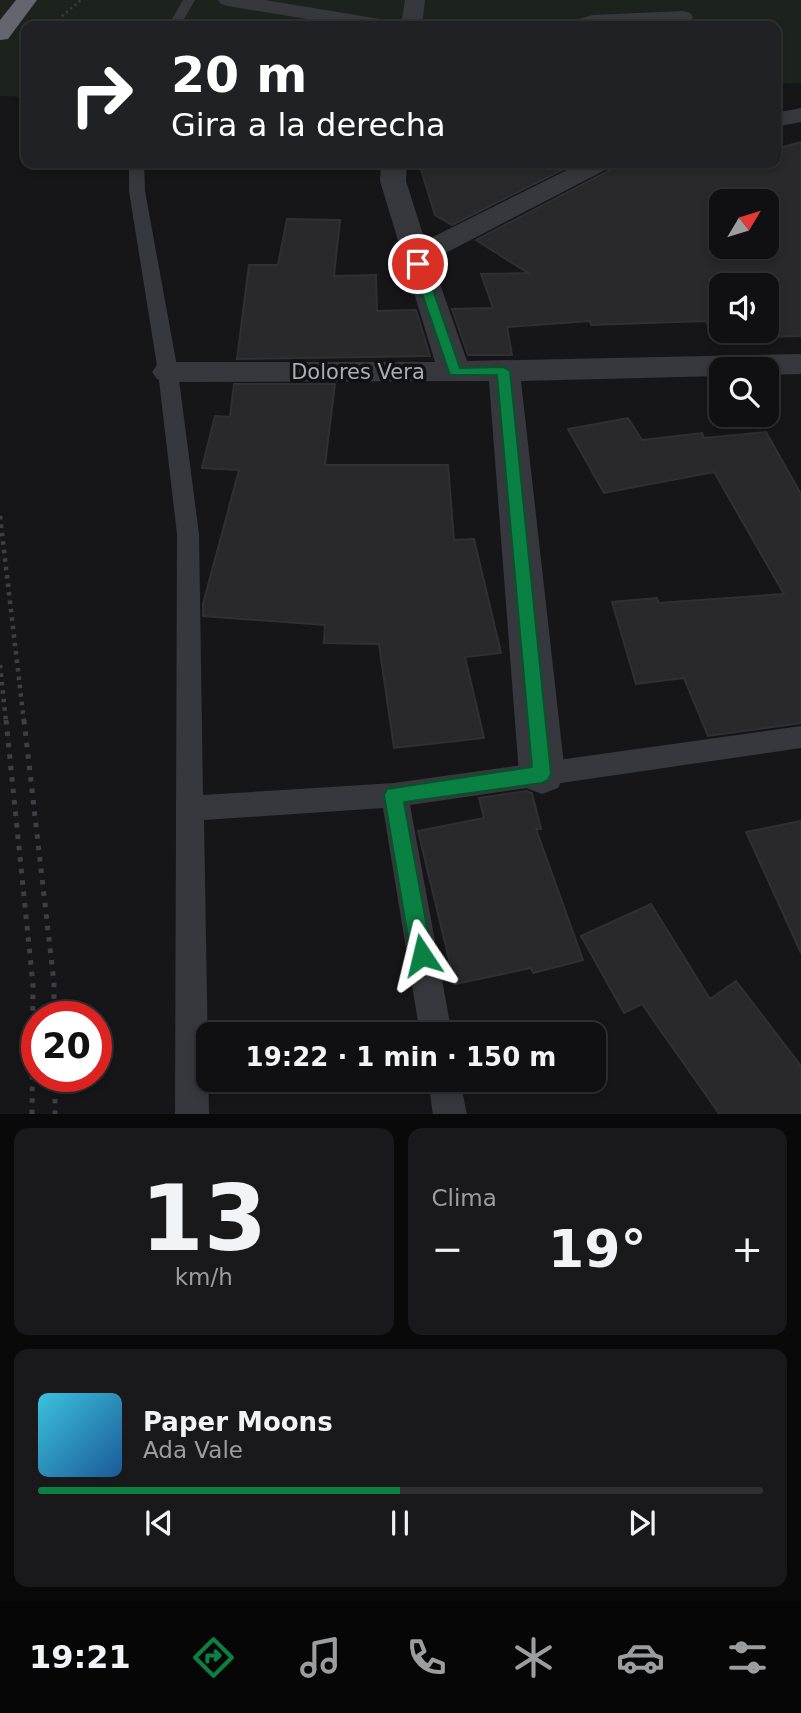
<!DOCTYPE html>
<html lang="es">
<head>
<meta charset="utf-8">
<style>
	:root { --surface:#101012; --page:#19191b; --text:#f1f3f6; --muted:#9c9d9f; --line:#303032; --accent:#0b8043 }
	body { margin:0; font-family:"DejaVu Sans",sans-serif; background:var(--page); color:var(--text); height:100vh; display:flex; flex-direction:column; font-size:26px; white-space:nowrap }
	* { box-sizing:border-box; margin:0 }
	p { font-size:23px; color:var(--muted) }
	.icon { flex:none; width:38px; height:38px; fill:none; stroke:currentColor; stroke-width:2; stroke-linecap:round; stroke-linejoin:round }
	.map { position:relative; height:1114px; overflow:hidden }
	.sheet { display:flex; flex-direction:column; gap:14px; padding:14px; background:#09090a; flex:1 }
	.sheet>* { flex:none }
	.banner { position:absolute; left:21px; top:21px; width:760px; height:147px; border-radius:14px; box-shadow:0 4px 10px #0003,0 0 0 2px var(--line); background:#202124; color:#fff; overflow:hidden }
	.needle { width:46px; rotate:52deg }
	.fabs { position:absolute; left:709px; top:189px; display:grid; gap:14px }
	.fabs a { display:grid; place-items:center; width:70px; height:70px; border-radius:14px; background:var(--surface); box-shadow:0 4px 10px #0003,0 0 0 2px var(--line); font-size:35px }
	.speed { position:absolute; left:21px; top:1001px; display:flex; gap:14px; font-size:35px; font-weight:700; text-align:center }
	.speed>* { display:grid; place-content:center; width:91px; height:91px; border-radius:50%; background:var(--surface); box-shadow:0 4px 10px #0003,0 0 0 2px var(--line); line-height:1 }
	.speed .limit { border:10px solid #d22; background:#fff; color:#111 }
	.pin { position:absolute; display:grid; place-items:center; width:60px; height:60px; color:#fff; margin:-30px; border:4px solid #fff; border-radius:50%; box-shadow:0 2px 7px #0007 }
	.me { position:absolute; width:77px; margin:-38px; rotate:350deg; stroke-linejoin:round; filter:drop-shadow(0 0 5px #0008) }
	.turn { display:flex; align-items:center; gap:24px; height:147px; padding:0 35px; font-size:32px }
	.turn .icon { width:91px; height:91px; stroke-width:2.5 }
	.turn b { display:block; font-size:49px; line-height:60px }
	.big { font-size:52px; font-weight:700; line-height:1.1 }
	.sheet .tile { flex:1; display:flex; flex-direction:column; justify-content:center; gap:10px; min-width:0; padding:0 24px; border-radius:14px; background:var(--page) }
	.sheet .dial { align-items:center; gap:0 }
	.dial b { font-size:91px; line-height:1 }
	.song { display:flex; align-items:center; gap:21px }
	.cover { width:84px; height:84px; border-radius:10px; background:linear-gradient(135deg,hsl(190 70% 55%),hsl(210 70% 35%)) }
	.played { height:7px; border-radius:4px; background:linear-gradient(90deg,var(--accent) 50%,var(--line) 50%) }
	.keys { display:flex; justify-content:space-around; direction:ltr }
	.heat { display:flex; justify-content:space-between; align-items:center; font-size:38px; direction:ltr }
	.sheet .tiles { flex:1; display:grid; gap:14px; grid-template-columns:1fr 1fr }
	.tile:last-child { grid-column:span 2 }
	.trip { position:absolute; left:196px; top:1022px; width:410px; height:70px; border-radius:14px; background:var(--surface); box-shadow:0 4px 10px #0003,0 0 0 2px var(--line); font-weight:700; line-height:70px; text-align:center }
	.menu { display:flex; height:112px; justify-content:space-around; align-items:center; background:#060607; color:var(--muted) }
	.menu .icon { width:49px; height:49px }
	.menu .selected { color:var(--accent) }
	.menu b { font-size:32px; color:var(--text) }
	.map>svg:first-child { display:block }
	.green { fill:#1c231d }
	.building { fill:#29292c; stroke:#303034; stroke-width:2; fill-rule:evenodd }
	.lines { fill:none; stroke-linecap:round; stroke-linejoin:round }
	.path-far2 { stroke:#3d3f44; stroke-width:2.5; stroke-dasharray:2 3.5; stroke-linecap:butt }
	.path-far1 { stroke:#3d3f44; stroke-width:4.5; stroke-dasharray:3.5 5; stroke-linecap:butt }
	.path { stroke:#3d3f44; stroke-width:5; stroke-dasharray:4.5 7; stroke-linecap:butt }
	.lane { fill:#37383d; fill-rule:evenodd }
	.street { fill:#37383d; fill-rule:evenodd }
	.highway { fill:#63666e; fill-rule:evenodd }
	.route { fill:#0b8043; stroke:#07532c; stroke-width:2 }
	.labels { text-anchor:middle; stroke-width:7; stroke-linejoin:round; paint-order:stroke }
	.street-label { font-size:21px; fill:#a8adb8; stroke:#111113 }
</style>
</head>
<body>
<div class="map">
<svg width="801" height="1115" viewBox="0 0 801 1115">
	<rect width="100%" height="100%" fill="#161618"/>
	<path class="green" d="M0 0H801V83L775 84V26H26V97L0 96Z"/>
	<path class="building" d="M801 142V336L714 339 706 321 591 325 590 321 507 327 512 355H468L452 309 493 308 481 274 528 273 476 240 610 170 616 163H775V149ZM721 201H766V247H721ZM721 285H766V331H721Z
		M419 163H576L452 225 435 215Z
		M287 219 340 220 334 276 376 275 377 311 416 310 430 356 237 359 249 265H278Z
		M234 384H335L325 465H448L454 540 474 539 501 653 465 657 484 738 394 748 379 644 324 643 325 625 203 616V604L239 470 202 468 215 416 230 417Z
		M628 418 642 440 702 433 704 438 766 432 801 494V723L708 736 684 678 636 684 612 602 657 598 659 603 784 594 714 472 604 493 568 429Z
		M526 791 532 793 541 829H536L583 960 533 973 531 968 455 984 418 831 484 818 479 798Z
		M801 821V953L746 832Z
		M651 904 710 999 736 981 801 1066V1115H720L642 1004 624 1013 581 936Z"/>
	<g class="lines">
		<path class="path-far2" d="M62 16 81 0"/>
		<path class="path-far1" d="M0 516 24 722
			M0 665 6 722"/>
		<path class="path" d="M6 720 33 985 32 1115
			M24 720 54 983V1017
			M55 1076V1115"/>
		<path class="lane" d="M183 0H195L180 26H168Z
			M129 163H144L145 191 178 372 199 534 203 795 394 783 801 726V748L410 805 452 1034H420L383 808 204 820 209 1115H175L177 534 158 372 129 191Z
			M428 1080H460L467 1115H433Z"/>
		<path class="street" d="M218 0H265L386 20 393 22 397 26H349L228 6 221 4Z
			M405 0H425L422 26H401Z
			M683 11 690 13 693 17 690 21 616 26H564L568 22 593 15Z
			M801 108V122L775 127V113Z
			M381 163H407L406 181 425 241 581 163H613L609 168 438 257 433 264 467 361 801 354V374L766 375V369H721V376L521 381 565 774 558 788 542 794 526 788 519 774 489 381 168 382 157 379 152 372 157 365 168 362H435L380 181Z"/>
		<path class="highway" d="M16 0H37L8 39 0 40V20Z"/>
	</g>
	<path class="route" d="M418 260 424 264 460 368 503 367 510 371 551 774 548 780 542 783 404 802 432 955 429 962 422 965 414 962 411 955 384 795 387 789 532 767 497 375H450L412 264Z"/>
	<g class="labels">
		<g class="street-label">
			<text x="358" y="379">Dolores Vera</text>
		</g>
	</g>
</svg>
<div class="fabs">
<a><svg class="needle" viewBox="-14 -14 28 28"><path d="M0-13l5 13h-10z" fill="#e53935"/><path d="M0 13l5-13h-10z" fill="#9c9d9f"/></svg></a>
<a><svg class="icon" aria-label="sound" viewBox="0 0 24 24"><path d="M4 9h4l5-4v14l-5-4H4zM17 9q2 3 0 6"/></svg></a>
<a><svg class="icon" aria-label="search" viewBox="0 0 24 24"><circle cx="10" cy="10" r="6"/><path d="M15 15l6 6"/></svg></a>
</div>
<div class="speed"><div class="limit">20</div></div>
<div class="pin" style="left:418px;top:264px;background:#d93025"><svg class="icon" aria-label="arrive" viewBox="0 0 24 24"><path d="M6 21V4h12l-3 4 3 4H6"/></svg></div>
<svg class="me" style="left:422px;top:955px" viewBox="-20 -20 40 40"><path d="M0-17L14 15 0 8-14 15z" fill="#0b8043" stroke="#fff" stroke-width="4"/></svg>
<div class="trip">19:22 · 1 min · 150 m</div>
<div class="banner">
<div class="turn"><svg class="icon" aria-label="right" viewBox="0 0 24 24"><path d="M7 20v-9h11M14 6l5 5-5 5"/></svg><div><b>20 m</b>Gira a la derecha</div></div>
</div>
</div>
<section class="sheet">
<div class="tiles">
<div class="tile dial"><b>13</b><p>km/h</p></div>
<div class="tile"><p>Clima</p>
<div class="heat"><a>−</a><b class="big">19°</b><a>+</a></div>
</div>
<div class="tile">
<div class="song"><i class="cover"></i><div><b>Paper Moons</b><p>Ada Vale</p></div></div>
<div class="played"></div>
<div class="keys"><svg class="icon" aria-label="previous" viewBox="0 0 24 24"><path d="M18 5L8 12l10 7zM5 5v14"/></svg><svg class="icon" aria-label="pause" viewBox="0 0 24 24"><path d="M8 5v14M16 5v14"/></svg><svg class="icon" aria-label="next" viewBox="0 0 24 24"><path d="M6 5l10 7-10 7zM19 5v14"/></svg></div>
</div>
</div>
</section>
<nav class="menu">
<b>19:21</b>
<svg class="icon selected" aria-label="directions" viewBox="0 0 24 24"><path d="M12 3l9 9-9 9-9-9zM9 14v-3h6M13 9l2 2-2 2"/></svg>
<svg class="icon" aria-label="music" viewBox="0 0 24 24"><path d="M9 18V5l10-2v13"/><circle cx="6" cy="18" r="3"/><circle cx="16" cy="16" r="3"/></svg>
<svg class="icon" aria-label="phone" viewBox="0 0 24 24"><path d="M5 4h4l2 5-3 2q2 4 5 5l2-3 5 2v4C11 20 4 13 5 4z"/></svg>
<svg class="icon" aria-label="climate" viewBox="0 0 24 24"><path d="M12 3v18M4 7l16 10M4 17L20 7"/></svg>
<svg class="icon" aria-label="car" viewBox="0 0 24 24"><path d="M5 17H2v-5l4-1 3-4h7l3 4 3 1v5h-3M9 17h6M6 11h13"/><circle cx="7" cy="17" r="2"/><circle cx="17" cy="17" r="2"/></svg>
<svg class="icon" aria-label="filters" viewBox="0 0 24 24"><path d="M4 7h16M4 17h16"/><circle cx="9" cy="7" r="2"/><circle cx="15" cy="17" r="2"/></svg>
</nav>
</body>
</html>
